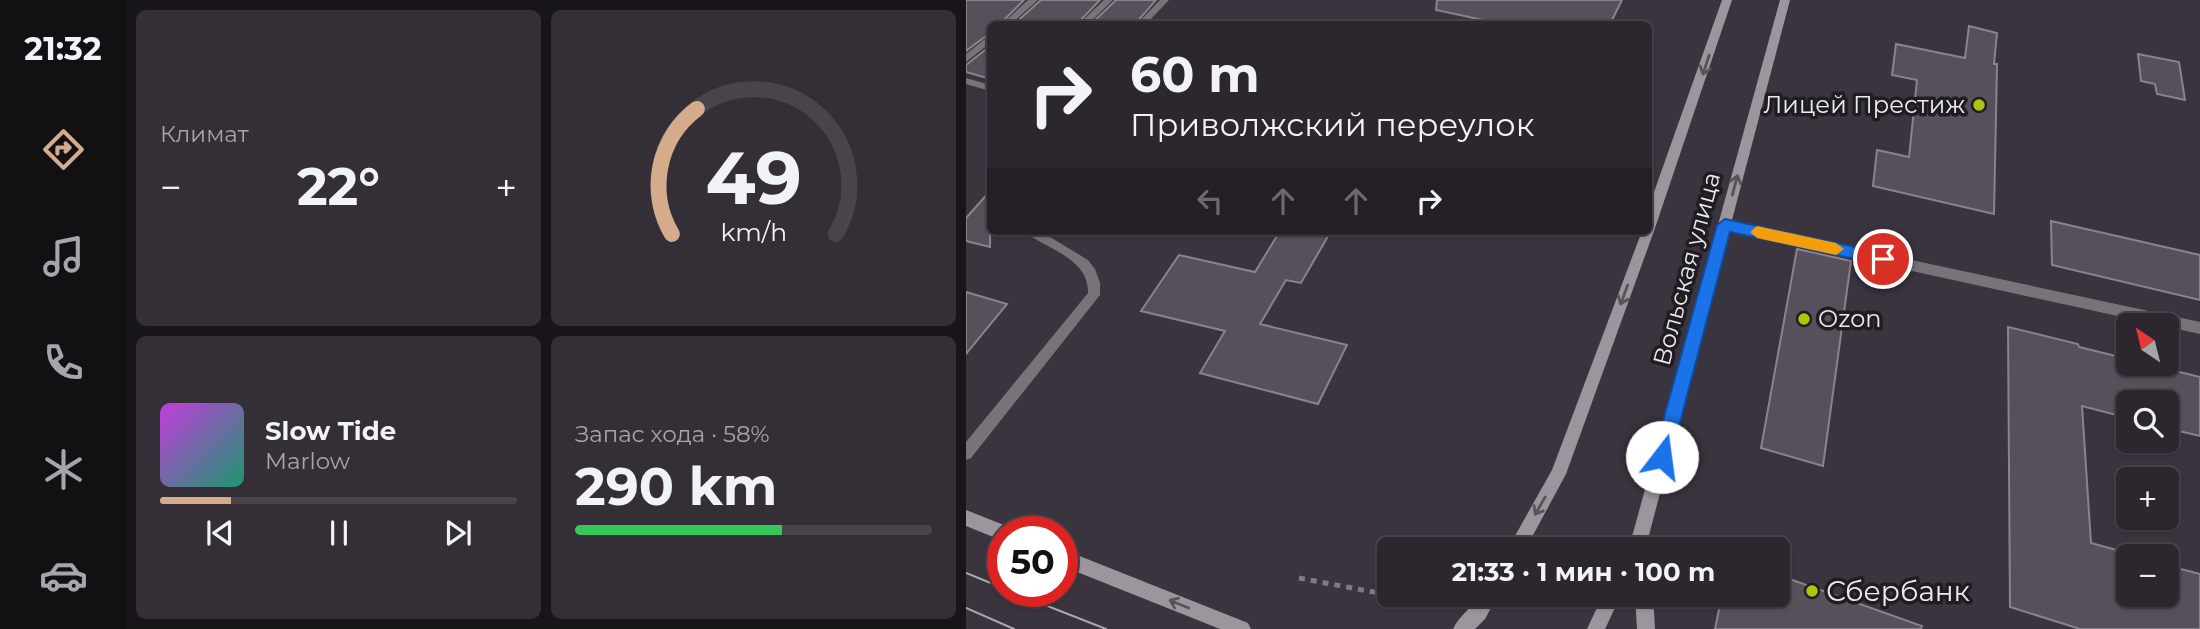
<!DOCTYPE html>
<html lang="ru">
<head>
<meta charset="utf-8">
<style>
	:root { --surface:#2c272e; --page:#342f36; --text:#f1f3f6; --muted:#a6a5aa; --line:#48444a; --accent:#d6ab8b }
	body { margin:0; font-family:Montserrat,sans-serif; background:var(--page); color:var(--text); height:100vh; display:flex; flex-direction:column; font-size:26px; white-space:nowrap }
	* { box-sizing:border-box; margin:0 }
	p { font-size:23px; color:var(--muted) }
	.icon { flex:none; width:38px; height:38px; fill:none; stroke:currentColor; stroke-width:2; stroke-linecap:round; stroke-linejoin:round }
	.map { position:relative; flex:1; overflow:hidden }
	.sheet { display:flex; flex-direction:column; gap:10px; padding:10px; background:#181519; width:840px }
	.sheet>* { flex:none }
	.top-card { position:absolute; left:21px; top:21px; width:665px; height:214px; border-radius:10px; box-shadow:0 2px 5px #0004,0 0 0 2px var(--line); background:#2c272e; color:var(--text); overflow:hidden }
	.needle { width:46px; rotate:325deg }
	.fabs { position:absolute; left:1150px; top:313px; display:grid; gap:14px }
	.fabs a { display:grid; place-items:center; width:63px; height:63px; border-radius:10px; background:var(--surface); box-shadow:0 2px 5px #0004,0 0 0 2px var(--line); font-size:35px }
	.speed { position:absolute; left:21px; top:516px; display:flex; gap:14px; font-size:35px; font-weight:700; text-align:center }
	.speed>* { display:grid; place-content:center; width:91px; height:91px; border-radius:50%; background:var(--surface); box-shadow:0 2px 5px #0004,0 0 0 2px var(--line); line-height:1 }
	.speed .limit { border:10px solid #d22; background:#fff; color:#111 }
	.pin { position:absolute; display:grid; place-items:center; width:60px; height:60px; color:#fff; margin:-30px; border:4px solid #fff; border-radius:50%; box-shadow:0 2px 7px #0007 }
	.me { position:absolute; width:77px; margin:-38px; rotate:15deg; stroke-linejoin:round; filter:drop-shadow(0 0 5px #0008) }
	.turn { display:flex; align-items:center; gap:24px; height:147px; padding:0 28px; font-size:32px }
	.turn .icon { width:91px; height:91px; stroke-width:2.5 }
	.turn b { display:block; font-size:49px; line-height:60px }
	.lanes { display:flex; align-items:center; height:66px; padding:0 28px; background:#0003; justify-content:center; gap:35px; direction:ltr }
	.lanes .off { opacity:.35 }
	.big { font-size:52px; font-weight:700; line-height:1.1 }
	.sheet .widget { flex:1; display:flex; flex-direction:column; justify-content:center; gap:10px; min-width:0; padding:0 24px; border-radius:10px; background:var(--page) }
	.sheet .dial { align-items:center; gap:0 }
	.dial svg { height:182px; overflow:visible; fill:none; stroke:var(--line); stroke-width:7; stroke-linecap:round; text-anchor:middle }
	.dial text { fill:var(--text); stroke:none }
	.song { display:flex; align-items:center; gap:21px }
	.cover { width:84px; height:84px; border-radius:10px; background:linear-gradient(135deg,hsl(290 70% 55%),hsl(160 70% 35%)) }
	.played { height:7px; border-radius:4px; background:linear-gradient(90deg,var(--accent) 20%,var(--line) 20%) }
	.keys { display:flex; justify-content:space-around; direction:ltr }
	.heat { display:flex; justify-content:space-between; align-items:center; font-size:38px; direction:ltr }
	.charge { height:10px; border-radius:5px; background:linear-gradient(90deg,#34c759 58%,var(--line) 0) }
	.sheet .tiles { flex:1; display:grid; gap:10px; grid-template-columns:repeat(2,1fr) }
	.trip { position:absolute; left:411px; top:537px; width:413px; height:70px; border-radius:10px; background:var(--surface); box-shadow:0 2px 5px #0004,0 0 0 2px var(--line); font-weight:700; line-height:70px; text-align:center }
	main { display:flex; flex:1; min-height:0 }
	.dock { display:flex; flex-direction:column; width:126px; justify-content:space-around; align-items:center; background:#121012; color:var(--muted) }
	.dock .icon { width:49px; height:49px }
	.dock .active { color:var(--accent) }
	.dock b { font-size:32px; color:var(--text) }
	.map>svg:first-child { display:block }
	.building { fill:#56505a; stroke:#89838e; stroke-width:2 }
	.lines { fill:none; stroke-linecap:round; stroke-linejoin:round }
	.path { stroke:#807a83; stroke-width:5; stroke-dasharray:6 6; stroke-linecap:butt }
	.service { fill:#777479; fill-rule:evenodd }
	.minor { fill:#777479; fill-rule:evenodd }
	.secondary { fill:#9b969e; fill-rule:evenodd }
	.tram { stroke:#ada8b0; stroke-width:2 }
	.oneway { stroke:#575359 }
	.route { fill:#1a73e8; stroke:#114b97; stroke-width:2 }
	.slow { fill:#f59e0b }
	.poi-dot { fill:#adc60d; stroke:#1f1d21; stroke-width:2.5 }
	.labels { text-anchor:middle; stroke-width:7; stroke-linejoin:round; paint-order:stroke }
	.poi-label { font-size:24px; fill:#ece8ef; stroke:#1f1d21; text-anchor:end }
	.street-label { font-size:24px; fill:#ece8ef; stroke:#1f1d21 }
	.near-poi-label { font-size:28px; fill:#ece8ef; stroke:#1f1d21; text-anchor:start }
</style>
</head>
<body>
<main>
<nav class="dock">
<b>21:32</b>
<svg class="icon active" aria-label="directions" viewBox="0 0 24 24"><path d="M12 3l9 9-9 9-9-9zM9 14v-3h6M13 9l2 2-2 2"/></svg>
<svg class="icon" aria-label="music" viewBox="0 0 24 24"><path d="M9 18V5l10-2v13"/><circle cx="6" cy="18" r="3"/><circle cx="16" cy="16" r="3"/></svg>
<svg class="icon" aria-label="phone" viewBox="0 0 24 24"><path d="M5 4h4l2 5-3 2q2 4 5 5l2-3 5 2v4C11 20 4 13 5 4z"/></svg>
<svg class="icon" aria-label="climate" viewBox="0 0 24 24"><path d="M12 3v18M4 7l16 10M4 17L20 7"/></svg>
<svg class="icon" aria-label="car" viewBox="0 0 24 24"><path d="M5 17H2v-5l4-1 3-4h7l3 4 3 1v5h-3M9 17h6M6 11h13"/><circle cx="7" cy="17" r="2"/><circle cx="17" cy="17" r="2"/></svg>
</nav>
<section class="sheet">
<div class="tiles">
<div class="widget"><p>Климат</p>
<div class="heat"><a>−</a><b class="big">22°</b><a>+</a></div>
</div>
<div class="widget dial"><svg viewBox="0 0 100 80">
<path d="M14 69A42 42 0 1 1 86 69"/>
<path d="M14 69A42 42 0 0 1 25 14" stroke="#d6ab8b"/>
<text x="50" y="56" font-size="32" font-weight="700">49</text>
<text x="50" y="72" font-size="11">km/h</text>
</svg></div>
<div class="widget">
<div class="song"><i class="cover"></i><div><b>Slow Tide</b><p>Marlow</p></div></div>
<div class="played"></div>
<div class="keys"><svg class="icon" aria-label="previous" viewBox="0 0 24 24"><path d="M18 5L8 12l10 7zM5 5v14"/></svg><svg class="icon" aria-label="pause" viewBox="0 0 24 24"><path d="M8 5v14M16 5v14"/></svg><svg class="icon" aria-label="next" viewBox="0 0 24 24"><path d="M6 5l10 7-10 7zM19 5v14"/></svg></div>
</div>
<div class="widget"><p>Запас хода · 58%</p><b class="big">290 km</b><div class="charge"></div></div>
</div>
</section>
<div class="map">
<svg width="1234" height="629" viewBox="0 0 1234 629">
	<rect width="100%" height="100%" fill="#3a343e"/>
	<path class="building" d="M0 0H58L34 24H24V33L0 51Z
		M75 0H134L111 24H48Z
		M150 0H190L169 24H125Z
		M471 0H656L644 24H536L470 10Z
		M1003 26 1031 33 1028 64H1031L1028 214 907 186 911 150 943 157 951 80 926 75 930 44 999 58Z
		M24 46V79L0 72V65Z
		M1172 54 1213 62 1219 100 1191 94 1189 84 1175 81Z
		M24 191V247L0 241V218Z
		M1085 221 1234 255V300L1086 265Z
		M314 231H365L335 283 320 280 294 324 381 345 352 404 234 373 259 331 175 311 213 255 289 272Z
		M831 249 885 261 857 466 795 448Z
		M0 292 41 304 0 354Z
		M1042 327 1112 344 1113 347 1162 359V364H1181L1234 377V436L1200 428V402H1162V418L1116 406 1125 543 1172 556H1162V595H1200V565L1234 574V629H1114L1044 607Z
		M812 575 956 626 955 629H749L756 595H812Z"/>
	<g class="lines">
		<path class="path" d="M333 578 450 600"/>
		<path class="service" d="M62 0H72L45 24H36Z
			M138 0H147L122 24H113Z
			M194 0H203L180 24H171Z
			M24 35V43L0 62V54Z
			M0 78 24 85V91L0 84Z
			M59 231H74L122 260 129 269 134 283V295L5 458 0 460V442L122 293C123 260 85 250 61 234Z"/>
		<path class="minor" d="M759 220 1234 322V334L759 230 753 225Z"/>
		<path class="secondary" d="M756 0H766L688 231 600 474 559 550H541L586 470 676 231H682V209Z
			M814 0H824L683 535 677 550H660L667 533Z
			M0 510 43 527 45 532H37V541L0 526Z
			M96 549 282 623 285 629H254L96 566Z
			M513 595H532L519 619 509 629H487C493 616 506 608 513 595Z
			M637 595H655L639 629H621Z
			M669 595H687L689 629H671Z"/>
		<path class="tram" d="M0 573 37 588
			M46 592 140 629
			M0 608 48 629"/>
	</g>
	<defs><path id="oneway-shaft" d="M-6 0H5M1.5-3L5.5 0L1.5 3" fill="none" stroke-width="1.6" stroke-linecap="round" stroke-linejoin="round" transform="scale(1.75)"/></defs>
	<g class="oneway">
		<use href="#oneway-shaft" transform="translate(740 65) rotate(108)"/>
		<use href="#oneway-shaft" transform="translate(769 185) rotate(-75)"/>
		<use href="#oneway-shaft" transform="translate(658 295) rotate(110)"/>
		<use href="#oneway-shaft" transform="translate(574 506) rotate(120)"/>
		<use href="#oneway-shaft" transform="translate(213 604) rotate(-158)"/>
	</g>
	<path class="route" d="M759 219 917 253 925 259 917 265 764 232 705 457 703 464 696 466 690 464 687 457 751 225Z"/>
	<path class="slow" d="M791 226 870 243 878 249 870 255 791 238 784 232Z"/>
	<g class="poi-dot">
		<circle cx="1013" cy="105" r="7"/>
		<circle cx="838" cy="319" r="7"/>
		<circle cx="846" cy="591" r="7"/>
	</g>
	<g class="labels">
		<g class="poi-label">
			<text x="999" y="113">Лицей Престиж</text>
			<text x="852" y="327" text-anchor="start">Ozon</text>
		</g>
		<g class="street-label">
			<text transform="translate(721 269) rotate(-75)" y="8">Вольская улица</text>
		</g>
		<g class="near-poi-label">
			<text x="860" y="601">Сбербанк</text>
		</g>
	</g>
</svg>
<div class="fabs">
<a><svg class="needle" viewBox="-14 -14 28 28"><path d="M0-13l5 13h-10z" fill="#e53935"/><path d="M0 13l5-13h-10z" fill="#a6a5aa"/></svg></a>
<a><svg class="icon" aria-label="search" viewBox="0 0 24 24"><circle cx="10" cy="10" r="6"/><path d="M15 15l6 6"/></svg></a>
<a>+</a>
<a>−</a>
</div>
<div class="speed"><div class="limit">50</div></div>
<div class="pin" style="left:917px;top:259px;background:#d93025"><svg class="icon" aria-label="arrive" viewBox="0 0 24 24"><path d="M6 21V4h12l-3 4 3 4H6"/></svg></div>
<svg class="me" style="left:696px;top:457px" viewBox="-20 -20 40 40"><circle r="19" fill="#fff"/><path d="M0-13L10 11 0 6-10 11z" fill="#1a73e8"/></svg>
<div class="trip">21:33 · 1 мин · 100 m</div>
<div class="top-card">
<div class="turn"><svg class="icon" aria-label="right" viewBox="0 0 24 24"><path d="M7 20v-9h11M14 6l5 5-5 5"/></svg><div><b>60 m</b>Приволжский переулок</div></div>
<div class="lanes"><svg class="icon off" aria-label="left" viewBox="0 0 24 24"><path d="M17 20v-9H6M10 6l-5 5 5 5"/></svg><svg class="icon off" aria-label="ahead" viewBox="0 0 24 24"><path d="M12 20V5M6 11l6-6 6 6"/></svg><svg class="icon off" aria-label="ahead" viewBox="0 0 24 24"><path d="M12 20V5M6 11l6-6 6 6"/></svg><svg class="icon" aria-label="right" viewBox="0 0 24 24"><path d="M7 20v-9h11M14 6l5 5-5 5"/></svg></div>
</div>
</div>
</main>
</body>
</html>
